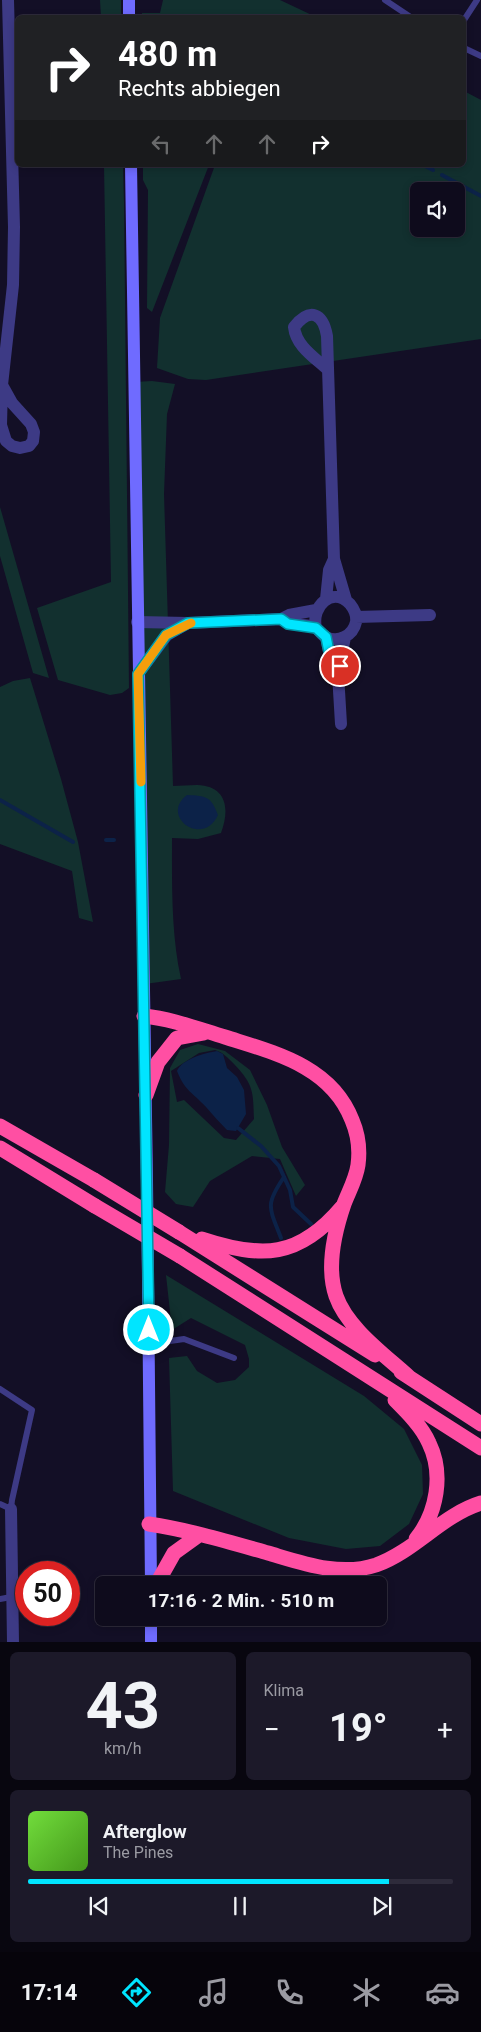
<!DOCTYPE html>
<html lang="de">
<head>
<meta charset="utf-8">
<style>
	:root { --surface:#0e0b1c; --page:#1c1929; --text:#f1f3f6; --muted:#9b9ba3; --line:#2e2b3b; --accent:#00e5ff }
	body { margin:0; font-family:Roboto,sans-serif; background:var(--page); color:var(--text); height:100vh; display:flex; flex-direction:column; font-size:19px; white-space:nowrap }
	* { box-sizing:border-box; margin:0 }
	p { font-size:16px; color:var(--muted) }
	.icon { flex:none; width:28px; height:28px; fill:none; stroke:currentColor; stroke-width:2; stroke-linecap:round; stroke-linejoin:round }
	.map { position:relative; height:1642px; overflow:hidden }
	.drawer { display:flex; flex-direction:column; gap:10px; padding:10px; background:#08060f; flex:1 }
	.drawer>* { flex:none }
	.banner { position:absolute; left:15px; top:15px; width:451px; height:152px; border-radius:8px; box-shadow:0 2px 8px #0003,0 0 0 1px var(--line); background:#202124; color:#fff; overflow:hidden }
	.controls { position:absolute; left:410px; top:182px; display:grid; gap:10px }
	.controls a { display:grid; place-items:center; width:55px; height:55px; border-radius:8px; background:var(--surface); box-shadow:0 2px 8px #0003,0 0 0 1px var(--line); font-size:25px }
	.speed { position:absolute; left:15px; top:1561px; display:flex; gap:10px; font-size:25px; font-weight:700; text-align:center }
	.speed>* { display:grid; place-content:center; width:65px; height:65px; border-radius:50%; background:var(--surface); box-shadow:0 2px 8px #0003,0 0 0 1px var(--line); line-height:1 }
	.speed .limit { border:8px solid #d22; background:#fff; color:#111 }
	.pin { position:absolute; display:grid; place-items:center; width:42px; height:42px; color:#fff; margin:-21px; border:2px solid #fff; border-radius:50%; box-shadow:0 1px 5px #0007 }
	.me { position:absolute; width:55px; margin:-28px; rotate:0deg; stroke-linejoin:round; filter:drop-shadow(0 0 4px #0008) }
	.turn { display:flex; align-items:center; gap:18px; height:105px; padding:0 20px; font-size:22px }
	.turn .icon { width:65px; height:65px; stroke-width:2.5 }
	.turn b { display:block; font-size:35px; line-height:42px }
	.lanes { display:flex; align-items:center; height:48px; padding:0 20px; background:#0003; justify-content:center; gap:25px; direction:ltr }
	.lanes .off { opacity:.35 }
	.big { font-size:38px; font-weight:700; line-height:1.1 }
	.drawer .card { flex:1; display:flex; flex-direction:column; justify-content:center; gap:8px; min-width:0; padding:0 18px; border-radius:8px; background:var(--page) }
	.drawer .dial { align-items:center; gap:0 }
	.dial b { font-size:65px; line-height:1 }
	.song { display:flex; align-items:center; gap:15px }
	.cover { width:60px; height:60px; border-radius:8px; background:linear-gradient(135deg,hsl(100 70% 55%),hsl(100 70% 35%)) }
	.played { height:5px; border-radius:2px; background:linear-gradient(90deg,var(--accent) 85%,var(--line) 85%) }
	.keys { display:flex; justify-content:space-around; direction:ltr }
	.heat { display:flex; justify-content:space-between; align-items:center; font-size:28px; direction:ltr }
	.drawer .tiles { flex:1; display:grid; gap:10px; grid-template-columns:1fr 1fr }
	.card:last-child { grid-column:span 2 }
	.trip { position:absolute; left:95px; top:1576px; width:292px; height:50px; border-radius:8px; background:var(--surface); box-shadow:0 2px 8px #0003,0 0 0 1px var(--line); font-weight:700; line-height:50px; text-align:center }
	.tabs { display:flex; height:80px; justify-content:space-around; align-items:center; background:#06040b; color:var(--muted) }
	.tabs .icon { width:35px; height:35px }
	.tabs .active { color:var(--accent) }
	.tabs b { font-size:22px; color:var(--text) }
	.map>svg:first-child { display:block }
	.green { fill:#12302f; fill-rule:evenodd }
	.water { fill:#0c2248 }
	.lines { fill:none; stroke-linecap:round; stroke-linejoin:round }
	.stream { stroke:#0c2248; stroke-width:4 }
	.service { stroke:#3d3a85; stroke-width:6 }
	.minor { stroke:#3d3a85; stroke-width:12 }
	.secondary { stroke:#6f6bff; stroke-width:12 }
	.motorway { stroke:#ff4fa3; stroke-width:15 }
	.motorway-bridge { stroke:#ff4fa3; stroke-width:15 }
	.route-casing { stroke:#0095a6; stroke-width:12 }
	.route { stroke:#00e5ff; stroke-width:9 }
	.slow { stroke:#f59e0b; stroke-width:9 }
</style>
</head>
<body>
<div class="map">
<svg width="481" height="1642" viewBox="0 0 481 1642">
	<rect width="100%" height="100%" fill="#130f26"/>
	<path class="green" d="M100 0H121V17H101Z
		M163 0H280L316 17H142V13H160Z
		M464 91 481 100V339L206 380 188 379 157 368 160 318 215 165H464ZM419 191H456V229H419Z
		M104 165H123L124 202 129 688 122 693 110 695 58 680 37 608 111 582Z
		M143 165H209L152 312 147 308 148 190 143 180Z
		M152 381 175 384 167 414 164 494 173 786C181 786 189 785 197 785 227 786 230 809 221 833L198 839 172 838C172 885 171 933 181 979L145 984 135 382Z
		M0 507 49 678 33 673 0 556Z
		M30 678 61 779 78 842 93 922 79 918 72 871 0 844V687L13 681Z
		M198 1044 225 1051 250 1070 267 1105 282 1147 305 1185 296 1196 280 1159 252 1156 210 1181 193 1207 176 1204 165 1192 169 1145 170 1068 180 1050ZM215 1050C224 1053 228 1058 234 1064 254 1085 253 1092 254 1119L236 1140 224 1138 184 1100 177 1102 171 1071 199 1053Z
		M166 1275 364 1396 404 1429 422 1465 423 1494 409 1524 380 1546 346 1549 289 1538 173 1491 169 1358 187 1356 197 1371 217 1383 235 1380 249 1367V1359L245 1345 191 1318 172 1330Z"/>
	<path class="water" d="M187 795C206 796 211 796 218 815 203 848 159 816 187 795Z
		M217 1051 223 1054 227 1068 237 1077 244 1090 246 1114 236 1131 227 1130C220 1123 213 1115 206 1107 192 1092 185 1091 177 1071 182 1059 205 1053 217 1051Z"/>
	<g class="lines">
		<path class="stream" d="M423 165 433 170
			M442 175 481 196
			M0 800 73 842
			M106 840H114
			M238 1128 261 1146 279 1166 290 1190 293 1207 311 1224
			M281 1238C269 1207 265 1205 284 1177"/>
		<path class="service" d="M385 0 412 18
			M464 20 477 0
			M464 48 481 56
			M149 1344 184 1339 234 1358
			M0 1389 32 1410 12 1500 11 1509 0 1504
			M0 1599 11 1597"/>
		<path class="minor" d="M327 369C314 357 296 346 294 327 310 307 323 313 327 336L334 559 346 600
			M2 385 12 403 31 424 34 432 33 441 29 446 20 448 12 446 6 441 1 425 2 385 13 285 14 227 8 0
			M326 599 329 570 334 559
			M356 617 430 615
			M281 619C292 627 302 623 314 627 319 629 321 635 326 637 338 643 353 636 356 622 357 615 354 609 350 604 332 586 311 606 316 628
			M137 622 188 623 281 619 289 615 316 610
			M326 637 332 666 338 674
			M138 674 167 635 186 624
			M341 724 338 674 345 637
			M11 1509 13 1642"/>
		<path class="secondary" d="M129 0V18
			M131 165 147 1180 151 1585
			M151 1618V1642"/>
		<path class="motorway" d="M144 1016C172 1019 198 1029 225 1037 275 1053 331 1066 352 1120 358 1134 360 1150 358 1165 356 1179 349 1191 344 1204 334 1233 326 1267 336 1296 347 1328 385 1355 409 1377
			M146 1095 158 1062 177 1038 204 1033
			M0 1126 94 1180
			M0 1148 95 1206
			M179 1232 375 1355
			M202 1239C262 1259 299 1258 342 1207
			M180 1256 481 1448
			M401 1372 481 1424
			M395 1400C408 1413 422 1427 429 1443 444 1474 437 1513 416 1539
			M149 1524C189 1530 229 1542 268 1553 302 1563 340 1577 376 1565 415 1551 442 1515 481 1503
			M156 1585 174 1553 199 1535"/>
		<path class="motorway-bridge" d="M94 1180 179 1232
			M95 1206 180 1256"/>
	</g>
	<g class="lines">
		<defs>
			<path id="route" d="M149 1330 138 674 166 635 188 623 281 619 288 624 316 628 326 637 332 666 338 674 340 666"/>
		</defs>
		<use href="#route" class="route-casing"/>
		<use href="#route" class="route"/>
		<path class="slow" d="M141 782 138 674 166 635 191 623"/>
	</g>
</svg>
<div class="controls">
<a><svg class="icon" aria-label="sound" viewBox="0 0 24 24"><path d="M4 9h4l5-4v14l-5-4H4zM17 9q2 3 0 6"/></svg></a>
</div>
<div class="speed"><div class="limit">50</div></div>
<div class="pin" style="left:340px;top:666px;background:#d93025"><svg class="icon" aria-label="arrive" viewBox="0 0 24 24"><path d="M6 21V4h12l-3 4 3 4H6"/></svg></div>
<svg class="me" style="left:149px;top:1330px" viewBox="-20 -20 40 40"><circle r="17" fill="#00e5ff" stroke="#fff" stroke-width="3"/><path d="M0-11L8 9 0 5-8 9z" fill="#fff"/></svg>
<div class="trip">17:16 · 2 Min. · 510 m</div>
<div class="banner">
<div class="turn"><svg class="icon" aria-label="right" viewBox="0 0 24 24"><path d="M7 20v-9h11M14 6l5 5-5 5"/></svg><div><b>480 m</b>Rechts abbiegen</div></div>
<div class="lanes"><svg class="icon off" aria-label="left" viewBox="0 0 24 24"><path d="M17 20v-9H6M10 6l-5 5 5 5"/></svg><svg class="icon off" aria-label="ahead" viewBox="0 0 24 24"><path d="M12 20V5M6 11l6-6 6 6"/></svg><svg class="icon off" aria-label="ahead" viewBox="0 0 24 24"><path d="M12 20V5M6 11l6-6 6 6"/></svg><svg class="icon" aria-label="right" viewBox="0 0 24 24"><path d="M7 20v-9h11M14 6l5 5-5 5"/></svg></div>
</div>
</div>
<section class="drawer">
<div class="tiles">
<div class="card dial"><b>43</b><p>km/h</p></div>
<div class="card"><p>Klima</p>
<div class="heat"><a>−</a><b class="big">19°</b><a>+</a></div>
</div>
<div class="card">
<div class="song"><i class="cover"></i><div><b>Afterglow</b><p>The Pines</p></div></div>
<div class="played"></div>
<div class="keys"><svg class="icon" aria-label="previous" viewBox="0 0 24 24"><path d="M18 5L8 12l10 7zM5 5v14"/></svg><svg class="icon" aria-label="pause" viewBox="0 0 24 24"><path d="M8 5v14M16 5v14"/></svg><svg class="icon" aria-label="next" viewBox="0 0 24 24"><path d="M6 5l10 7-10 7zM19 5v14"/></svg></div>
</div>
</div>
</section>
<nav class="tabs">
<b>17:14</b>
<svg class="icon active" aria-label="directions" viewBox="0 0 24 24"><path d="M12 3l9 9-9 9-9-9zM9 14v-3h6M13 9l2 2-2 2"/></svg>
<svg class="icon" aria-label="music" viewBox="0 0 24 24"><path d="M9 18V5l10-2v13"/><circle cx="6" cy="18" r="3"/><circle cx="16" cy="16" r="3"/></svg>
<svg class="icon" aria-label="phone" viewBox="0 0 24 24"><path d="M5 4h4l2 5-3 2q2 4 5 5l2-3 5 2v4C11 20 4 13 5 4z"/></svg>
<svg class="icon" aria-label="climate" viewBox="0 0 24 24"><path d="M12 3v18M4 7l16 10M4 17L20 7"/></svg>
<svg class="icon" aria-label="car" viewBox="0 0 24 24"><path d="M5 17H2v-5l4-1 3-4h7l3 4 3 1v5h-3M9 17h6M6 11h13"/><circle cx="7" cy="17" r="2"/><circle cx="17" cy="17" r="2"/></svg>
</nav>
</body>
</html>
